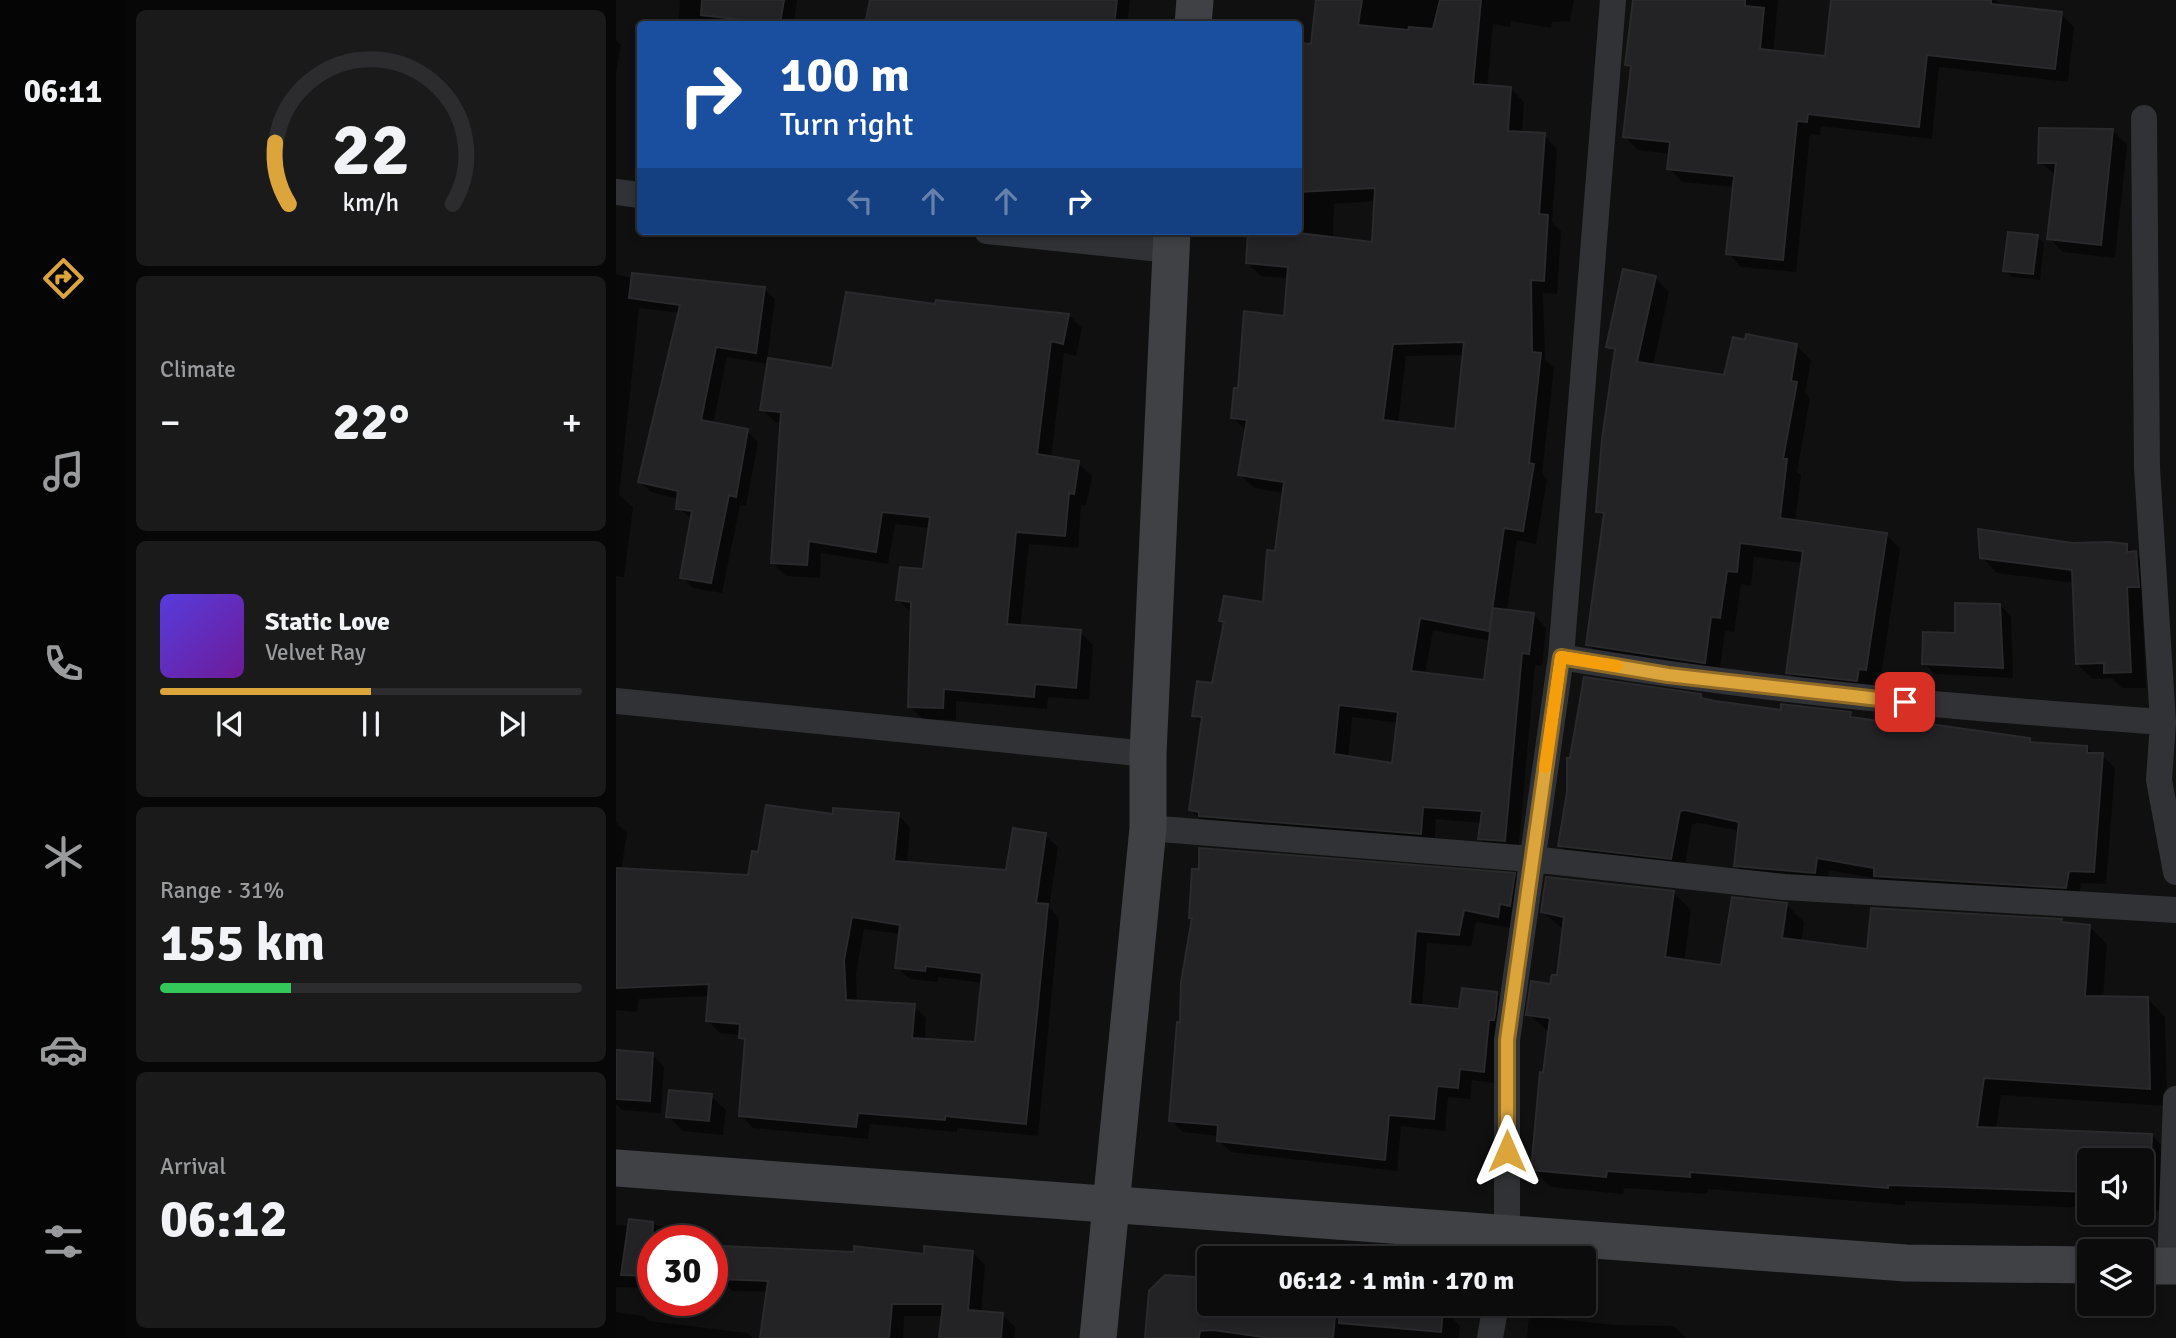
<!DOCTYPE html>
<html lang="en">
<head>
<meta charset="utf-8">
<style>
	:root { --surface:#0c0c0d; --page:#1a1a1b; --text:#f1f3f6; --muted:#9a9b9d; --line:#2c2c2e; --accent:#dca53c }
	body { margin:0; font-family:Signika,sans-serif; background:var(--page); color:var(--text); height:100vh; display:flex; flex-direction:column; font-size:26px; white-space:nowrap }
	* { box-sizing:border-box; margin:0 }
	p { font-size:23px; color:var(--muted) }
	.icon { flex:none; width:38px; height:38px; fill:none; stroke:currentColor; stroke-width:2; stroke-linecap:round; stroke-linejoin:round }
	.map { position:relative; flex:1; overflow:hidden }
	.panel { display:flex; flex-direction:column; gap:10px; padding:10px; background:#070707; width:490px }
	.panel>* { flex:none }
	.banner { position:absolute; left:21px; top:21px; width:665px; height:214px; border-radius:7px; box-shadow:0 4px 10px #0003,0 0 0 2px var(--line); background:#1a4fa0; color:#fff; overflow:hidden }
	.controls { position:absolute; left:1461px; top:1148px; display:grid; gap:14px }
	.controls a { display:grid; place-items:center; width:77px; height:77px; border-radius:7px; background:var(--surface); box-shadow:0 4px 10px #0003,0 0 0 2px var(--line); font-size:35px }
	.speed { position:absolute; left:21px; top:1225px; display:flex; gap:14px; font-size:35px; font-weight:700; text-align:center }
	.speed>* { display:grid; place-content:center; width:91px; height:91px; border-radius:50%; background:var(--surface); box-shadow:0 4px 10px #0003,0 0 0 2px var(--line); line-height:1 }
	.speed .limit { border:10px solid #d22; background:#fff; color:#111 }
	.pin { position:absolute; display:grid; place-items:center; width:60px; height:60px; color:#fff; margin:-30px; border-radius:14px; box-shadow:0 4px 10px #0006 }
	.me { position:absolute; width:77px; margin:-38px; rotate:0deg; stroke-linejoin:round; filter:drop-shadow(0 0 5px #0008) }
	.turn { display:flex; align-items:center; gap:24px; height:147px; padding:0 28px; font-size:32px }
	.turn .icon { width:91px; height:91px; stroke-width:2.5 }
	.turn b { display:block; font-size:49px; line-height:60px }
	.lanes { display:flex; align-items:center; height:66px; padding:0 28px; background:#0003; justify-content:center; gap:35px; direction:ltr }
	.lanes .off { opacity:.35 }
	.big { font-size:52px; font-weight:800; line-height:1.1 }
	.panel .tile { flex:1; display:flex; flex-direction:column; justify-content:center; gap:10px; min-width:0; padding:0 24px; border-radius:10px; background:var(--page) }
	.panel .dial { align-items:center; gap:0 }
	.dial svg { height:182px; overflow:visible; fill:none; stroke:var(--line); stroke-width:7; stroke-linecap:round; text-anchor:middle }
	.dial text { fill:var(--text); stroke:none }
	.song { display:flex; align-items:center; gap:21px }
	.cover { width:84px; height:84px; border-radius:10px; background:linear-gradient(135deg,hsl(250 70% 55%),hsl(280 70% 35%)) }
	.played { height:7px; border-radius:4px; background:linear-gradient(90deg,var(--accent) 50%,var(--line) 50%) }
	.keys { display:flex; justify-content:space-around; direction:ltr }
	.heat { display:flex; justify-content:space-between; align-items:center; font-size:38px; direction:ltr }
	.charge { height:10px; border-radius:5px; background:linear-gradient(90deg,#34c759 31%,var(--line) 0) }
	.trip { position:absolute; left:581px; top:1246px; width:399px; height:70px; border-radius:7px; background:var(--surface); box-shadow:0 4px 10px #0003,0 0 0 2px var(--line); font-weight:800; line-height:70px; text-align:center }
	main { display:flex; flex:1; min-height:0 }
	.tabs { display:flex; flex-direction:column; width:126px; justify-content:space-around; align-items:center; background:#050505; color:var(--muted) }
	.tabs .icon { width:49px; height:49px }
	.tabs .active { color:var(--accent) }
	.tabs b { font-size:32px; color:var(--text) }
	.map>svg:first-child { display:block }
	.shadow { fill:#0007; fill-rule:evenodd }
	.building { fill:#232325; stroke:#2a2a2c; stroke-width:2; fill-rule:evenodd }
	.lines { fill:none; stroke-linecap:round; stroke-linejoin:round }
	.street { stroke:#313235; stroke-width:26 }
	.secondary { stroke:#3f4145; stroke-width:37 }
	.route-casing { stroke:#8f6b27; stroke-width:18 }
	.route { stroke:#dca53c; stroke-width:12 }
	.slow { stroke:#f59e0b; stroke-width:12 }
</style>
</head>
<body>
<main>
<nav class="tabs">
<b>06:11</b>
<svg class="icon active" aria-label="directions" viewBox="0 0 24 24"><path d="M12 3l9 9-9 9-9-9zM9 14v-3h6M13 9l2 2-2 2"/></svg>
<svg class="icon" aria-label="music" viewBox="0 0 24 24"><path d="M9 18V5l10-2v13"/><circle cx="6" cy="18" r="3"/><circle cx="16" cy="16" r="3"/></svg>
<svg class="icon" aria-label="phone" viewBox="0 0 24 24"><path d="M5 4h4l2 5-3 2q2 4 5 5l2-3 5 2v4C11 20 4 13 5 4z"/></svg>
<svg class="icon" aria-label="climate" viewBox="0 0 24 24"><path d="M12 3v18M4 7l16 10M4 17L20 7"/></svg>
<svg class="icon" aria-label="car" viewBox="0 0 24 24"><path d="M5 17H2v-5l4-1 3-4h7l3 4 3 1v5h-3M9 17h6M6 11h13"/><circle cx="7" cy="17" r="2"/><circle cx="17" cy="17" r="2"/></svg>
<svg class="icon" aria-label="filters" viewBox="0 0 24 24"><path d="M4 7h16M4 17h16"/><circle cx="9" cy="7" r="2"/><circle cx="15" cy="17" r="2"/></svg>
</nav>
<section class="panel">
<div class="tile dial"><svg viewBox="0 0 100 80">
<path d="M14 69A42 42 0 1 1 86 69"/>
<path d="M14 69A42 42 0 0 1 8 42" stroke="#dca53c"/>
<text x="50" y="56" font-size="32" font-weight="700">22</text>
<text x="50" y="72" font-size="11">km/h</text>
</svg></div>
<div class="tile"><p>Climate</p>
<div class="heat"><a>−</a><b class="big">22°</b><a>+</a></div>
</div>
<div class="tile">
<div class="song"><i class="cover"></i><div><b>Static Love</b><p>Velvet Ray</p></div></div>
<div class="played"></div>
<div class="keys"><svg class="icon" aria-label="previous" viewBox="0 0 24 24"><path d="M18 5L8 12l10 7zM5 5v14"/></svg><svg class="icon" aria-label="pause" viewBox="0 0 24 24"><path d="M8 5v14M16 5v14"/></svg><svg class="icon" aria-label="next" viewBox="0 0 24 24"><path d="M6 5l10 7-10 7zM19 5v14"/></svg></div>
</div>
<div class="tile"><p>Range · 31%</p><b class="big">155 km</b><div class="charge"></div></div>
<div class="tile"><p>Arrival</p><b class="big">06:12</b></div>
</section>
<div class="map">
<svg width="1560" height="1338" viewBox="0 0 1560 1338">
	<rect width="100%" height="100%" fill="#101011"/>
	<path class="shadow" d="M64 0H181L178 24H62Z
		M256 0H514L511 24H251Z
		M702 0H958L954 21 936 22 935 28 895 21 894 27 877 24 871 87 895 89 908 102 906 134 928 135 941 149 936 222 945 231 941 294 927 293 929 359 938 368 926 474 931 479 920 544 901 540 891 611 917 614 930 628 926 666 919 665 902 854 878 852 864 838 866 823 820 819 818 847 589 823 575 810 587 724 577 715 597 685 609 624 605 621 648 604 660 553 668 493 638 488 624 474 631 431 617 418 624 390 670 318 672 278 645 276 631 263 634 231H682V45L696 46ZM760 201 757 244 717 239 718 204ZM849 355 841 431 782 424 790 356ZM817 630 875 641 870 682 809 674ZM736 717 783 723 778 765 732 758Z
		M1019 0H1162L1157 52 1210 58 1217 0H1380L1388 7 1445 14 1458 27 1452 82 1323 67 1316 139 1205 126 1204 135 1194 134 1180 272 1125 267 1112 253 1119 187 1066 182 1053 168 1054 154 1022 150 1009 137 1016 70 1011 64Z
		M0 40 5 45 0 72Z
		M1497 131 1511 145 1499 258 1447 252 1433 238 1440 176 1424 162Z
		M1421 236 1428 243 1424 280 1396 277 1389 270Z
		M0 274 17 278 148 289 159 299 151 360 218 370 321 306 453 315 466 328 460 356 448 353 435 458 462 463 476 476 470 506 465 505 462 548 413 544 404 627 464 632 477 645 473 700 432 697 431 709 340 701V720L307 719 294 706 295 613 282 599 308 571 314 528 279 524 272 564 205 553 204 578 170 576 157 563 166 423 159 422 146 409 153 364 111 357 97 424 131 431 142 442 130 506 124 505 106 593 77 588 66 577 76 519 62 508 63 499 35 492 24 482 64 313 23 308 3 495 17 507 8 577 0 576Z
		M1039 277 1053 292 1037 366 1109 377 1181 346 1195 360 1189 393 1194 398 1181 472 1185 475 1179 522 1270 534 1284 549 1264 683 1257 682 1255 694 1186 687 1172 672 1187 563 1138 557 1135 586 1125 584 1118 632 1109 631 1103 676 986 659 972 644 989 519 982 512 1000 354 992 346Z
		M1455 545 1510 546 1536 569 1538 602H1526L1530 688H1506L1496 678 1477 679 1461 664 1458 583 1381 573 1365 557Z
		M1384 605 1395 616 1397 678 1319 674 1308 663 1341 635Z
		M1084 696 1089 701 1166 712 1234 713 1241 720 1414 740 1418 744 1471 747 1478 755H1486L1499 768 1490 884 1465 883 1463 900 1272 889 1262 879 1213 870 1211 885 1132 878 1119 865 1124 831 1083 823 1076 824 1068 871 957 858 944 846Z
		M282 815 294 827 291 863 391 872 429 835 442 847 433 907 443 918 422 1136 341 1128V1132L254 1124 252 1139 137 1128 125 1115 131 1044 125 1035 104 1033 92 1021 94 996 23 999 21 1012 0 1010V822L11 833 5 870 134 877 144 854 218 816ZM248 929 284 934 281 967 294 979 321 982 322 977 367 983 361 1044 309 1040 310 1018 298 1006 241 1003 240 974Z
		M898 875 910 887 894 928 860 922 855 946 811 943 806 1007 845 1010 880 994 893 1006 879 1083 856 1080 854 1099 832 1097 829 1131 785 1126 781 1171 615 1152 602 1140 603 1136 567 1132 555 1120 578 921 574 917Z
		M1057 892 1075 910 1068 962 1106 967 1171 905 1188 922 1185 943 1252 951 1445 921 1448 924 1473 926 1491 944 1487 998 1532 999 1549 1017 1551 1106 1385 1095 1380 1129 1536 1135 1553 1153 1551 1211 1526 1210V1160H1474V1208L1289 1201V1205L1092 1189 1091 1194 1008 1188 1007 1194 934 1187 917 1169 934 1033 912 1014 943 977 948 930 927 912Z
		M0 1052 36 1054 48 1067 45 1113 6 1110 0 1104Z
		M95 1096 110 1110 107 1135 67 1131 52 1116Z
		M14 1221 74 1230 85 1241H37V1288L0 1287V1225L14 1226Z
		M356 1252 369 1265 365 1313 387 1315 399 1327 398 1338H325L327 1316H288L287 1338H157L153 1292 117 1291 105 1278Z
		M550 1277 593 1280V1304H771L827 1309 844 1326 843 1338H532Z
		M0 1312 28 1316 33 1321 131 1333 136 1338H0Z
		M913 1316 1000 1325 1058 1326 1070 1338H911Z"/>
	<path class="building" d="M86 0H168L164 24 85 15Z
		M254 0H501L498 24H249Z
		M700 0H746L742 25 792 30 793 27 817 29 824 0H865L857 84 895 87 892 131 929 133 923 214 932 215 928 281 915 280 916 352 925 353 913 463 918 464 907 531 888 528 873 631 804 618 795 671 868 680 877 608 918 613 913 654 906 653 889 841 862 839 866 811 807 807 805 834 583 816V812L573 810 586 717 576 716 581 681 596 683 608 622 603 621 608 596 647 602 651 550 659 551 668 482 622 475 631 420 615 418 618 388H622L628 311 668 316 672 267 630 263 632 232 682 236V233L756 242 759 188 682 192V43L695 44ZM848 342 839 429 767 420 777 344ZM723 705 782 712 776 763 718 754Z
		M1017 0H1129V6L1148 8 1144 49 1209 56 1215 0H1375V4L1446 12 1439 69 1311 55 1303 127 1192 114 1191 122 1181 121 1167 260 1110 254 1118 176 1051 169 1054 142 1007 137 1015 66 1009 65Z
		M1423 128 1497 129 1485 245 1431 239 1440 163H1422Z
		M1392 232 1422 235 1417 274 1387 271Z
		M1007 269 1040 276 1021 362 1108 375 1117 337 1129 340 1130 334 1181 344 1175 381 1181 382 1167 459H1171L1164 518 1271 533 1250 670 1243 669 1241 681 1170 673 1187 551 1124 543 1121 572 1111 571 1104 618 1095 617 1089 663 970 645 988 513 980 512 986 439 999 349 990 347Z
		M16 273 149 287 140 353 100 347 85 420 132 429 120 497 113 495 95 583 64 578 76 511 60 509 62 491 22 482 64 305 13 298Z
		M230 292 319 304 320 300 453 314 447 344 435 341 421 454 463 461 458 494 453 493 449 536 400 532 391 624 465 630 460 688 419 684 418 697 328 689 327 708 292 707 295 602 280 600 284 567 307 569 314 517 266 512 260 552 193 541 191 565 155 563 165 412 144 410 152 358 216 368Z
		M1362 529 1456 543 1494 542 1511 544V552L1520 551 1523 587H1511L1515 672 1488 673V663L1460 664 1456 570 1364 558Z
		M1339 603 1384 604 1387 668 1306 664 1307 632 1339 633Z
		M968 677 1085 694V698L1099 701 1165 710V704L1235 712 1234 717 1299 726V722L1414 738V742L1471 746V753H1487L1478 872 1453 871 1450 888 1258 876V868L1201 858 1199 873 1118 866 1123 822 1069 810 1064 811 1055 859 942 846 951 792V758H954Z
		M150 805 217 814V808L283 813 278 861 390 870 397 828 430 833 420 903 432 904 410 1124 329 1116V1120L242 1113 240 1127 123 1116 129 1039 123 1038 124 1024 90 1021 93 984 0 988V868L132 875 136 851 142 852ZM236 917 284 925 279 968 309 971 310 966 366 973 359 1042 296 1038 299 1004 230 1000 228 960Z
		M583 848 899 873 894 906 884 904 882 917 848 910 843 935 800 931 794 1004 843 1009 846 988 881 992 880 1009 878 1020H873L868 1072 844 1069 842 1088 821 1086 818 1119 773 1115 769 1160 601 1141 602 1125 553 1121 561 1022 564 1023 565 982 576 918H573L576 869H583Z
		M930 877 1058 891 1049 957 1105 965 1116 897 1171 903 1166 938 1251 949 1255 908 1446 919 1445 922 1474 925 1469 996 1532 997 1534 1089 1368 1078 1361 1127 1536 1134 1535 1160H1474V1192L1272 1185V1188L1074 1172V1177L991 1171 990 1177 915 1170 924 1072 927 1073 934 1018 910 1015 915 981 934 984 936 975H941L948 917 925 912Z
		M0 1050 37 1053 34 1101 0 1099Z
		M53 1090 96 1094 93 1121 50 1117Z
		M13 1219 37 1222 35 1276 5 1275Z
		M105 1246 238 1252V1246L308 1254V1246L357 1251 352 1310 387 1313 385 1338H323L327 1304H276L273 1338H144L152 1281 103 1279Z
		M549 1275 593 1278V1304H720L717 1338H654L597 1330 584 1331 583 1338H529L533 1291Z
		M724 1304 827 1307 825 1332 723 1323Z"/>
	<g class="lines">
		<path class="street" d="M1528 118 1531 468 1547 722 1543 780 1560 872
			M0 192 24 195
			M371 231 554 250
			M945 657C1144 691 1346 708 1547 722
			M0 701 532 754
			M532 828 915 859 1168 887 1560 910
			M887 1258 891 1235V1040L945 657 997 0
			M1554 1266 1560 1099
			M874 1338 880 1304"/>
		<path class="secondary" d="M577 24 579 0
			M0 1168 1290 1263 1474 1265
			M1526 1266H1560
			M482 1338 532 828V754L556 231"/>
	</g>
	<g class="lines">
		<defs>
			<path id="route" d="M891 1151V1040L945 657 1052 675 1289 702"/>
		</defs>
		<use href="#route" class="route-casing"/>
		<use href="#route" class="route"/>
		<path class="slow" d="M929 767 945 657 1001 666"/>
	</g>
</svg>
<div class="controls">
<a><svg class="icon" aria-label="sound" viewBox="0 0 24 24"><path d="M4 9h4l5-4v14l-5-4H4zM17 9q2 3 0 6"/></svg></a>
<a><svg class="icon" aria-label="layers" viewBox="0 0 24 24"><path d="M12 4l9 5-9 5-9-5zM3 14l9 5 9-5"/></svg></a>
</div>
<div class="speed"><div class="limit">30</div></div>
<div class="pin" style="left:1289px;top:702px;background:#d93025"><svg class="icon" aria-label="arrive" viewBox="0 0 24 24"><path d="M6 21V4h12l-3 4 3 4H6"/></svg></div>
<svg class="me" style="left:891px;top:1151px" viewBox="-20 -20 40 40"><path d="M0-17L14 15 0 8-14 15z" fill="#dca53c" stroke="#fff" stroke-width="4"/></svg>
<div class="trip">06:12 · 1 min · 170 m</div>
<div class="banner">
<div class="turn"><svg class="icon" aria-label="right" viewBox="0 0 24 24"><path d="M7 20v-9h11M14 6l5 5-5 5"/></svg><div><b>100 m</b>Turn right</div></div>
<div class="lanes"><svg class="icon off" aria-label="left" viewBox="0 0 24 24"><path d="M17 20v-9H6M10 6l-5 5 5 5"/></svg><svg class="icon off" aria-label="ahead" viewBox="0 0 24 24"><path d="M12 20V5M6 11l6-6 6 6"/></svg><svg class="icon off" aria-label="ahead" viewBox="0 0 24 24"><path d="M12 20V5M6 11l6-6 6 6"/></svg><svg class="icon" aria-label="right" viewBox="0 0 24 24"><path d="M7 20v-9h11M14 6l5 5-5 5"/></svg></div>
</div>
</div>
</main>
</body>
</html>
